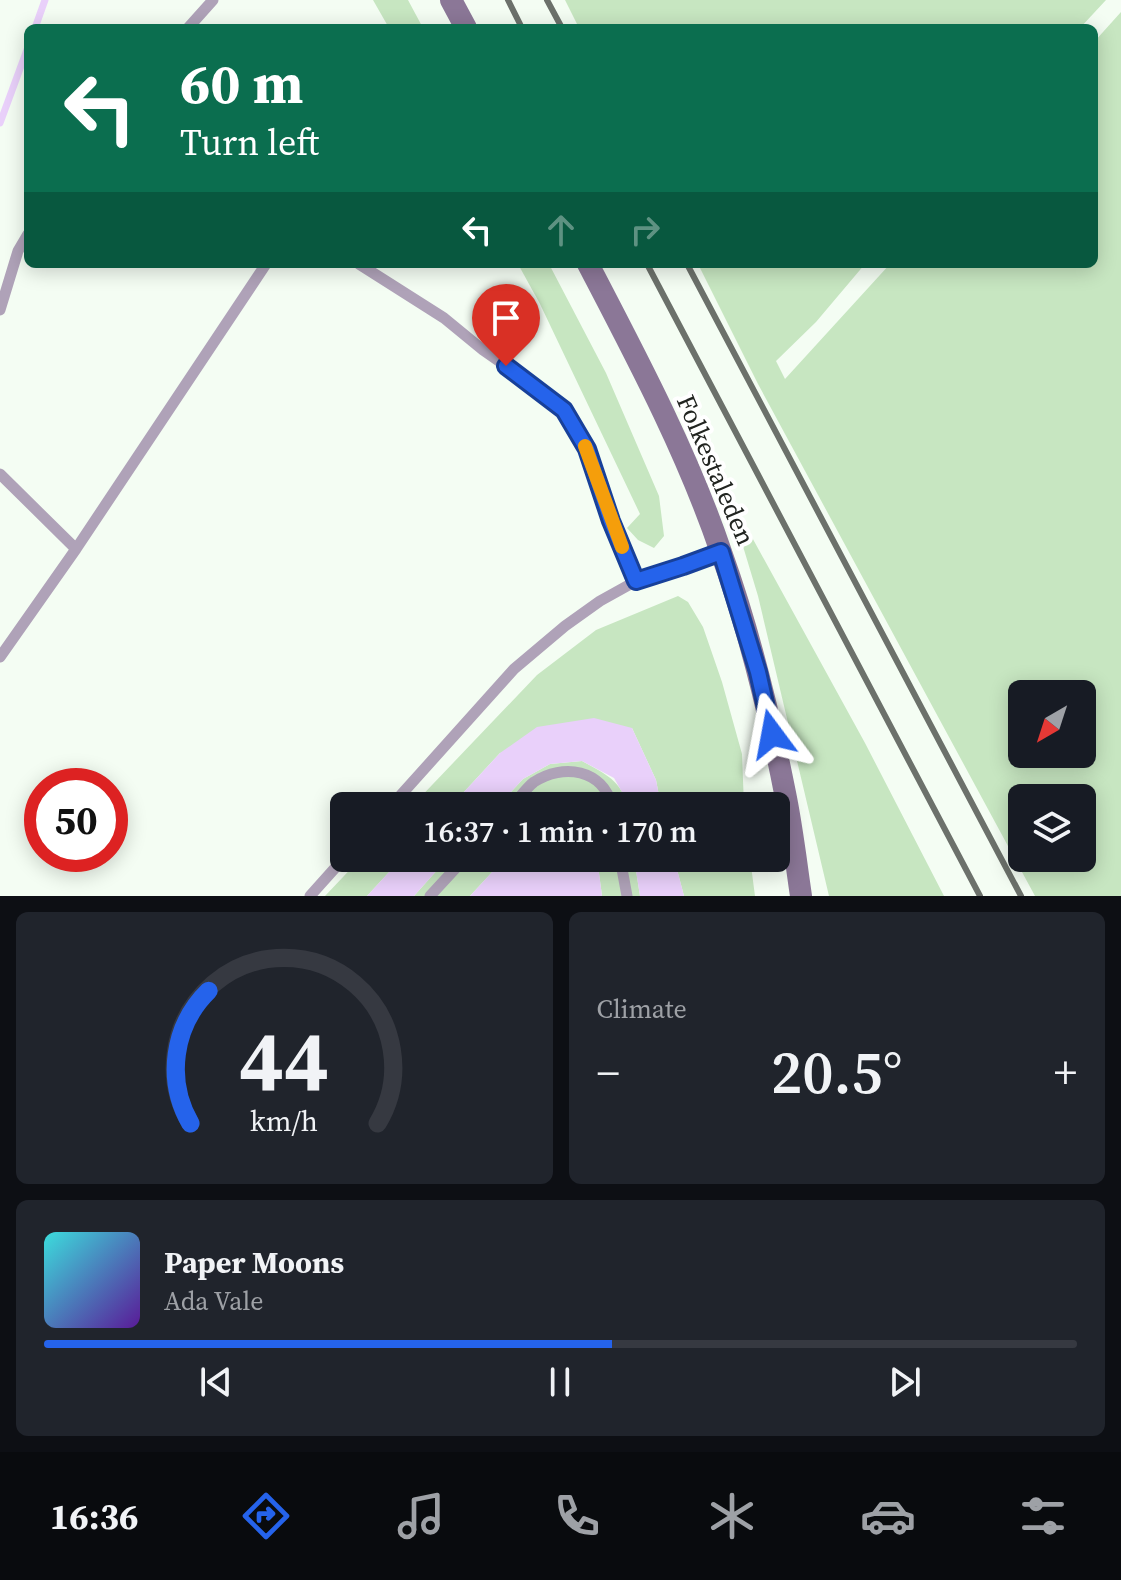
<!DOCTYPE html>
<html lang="en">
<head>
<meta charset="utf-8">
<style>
	:root { --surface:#171b24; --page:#20242c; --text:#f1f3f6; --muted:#9ea1a6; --line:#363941; --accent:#2563eb }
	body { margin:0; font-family:"Source Serif 4",serif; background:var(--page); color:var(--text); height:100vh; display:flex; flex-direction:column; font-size:30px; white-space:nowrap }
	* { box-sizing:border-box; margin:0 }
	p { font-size:26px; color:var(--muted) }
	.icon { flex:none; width:44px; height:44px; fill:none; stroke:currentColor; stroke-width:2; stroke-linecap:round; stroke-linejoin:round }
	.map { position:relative; height:896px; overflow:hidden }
	.sheet { display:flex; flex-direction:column; gap:16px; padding:16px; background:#0d0f14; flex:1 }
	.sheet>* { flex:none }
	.guide { position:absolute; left:24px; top:24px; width:1074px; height:244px; border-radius:12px; box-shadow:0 4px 20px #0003; background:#0b6e4f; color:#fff; overflow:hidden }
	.needle { width:52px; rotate:219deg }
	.fabs { position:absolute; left:1008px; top:680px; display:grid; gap:16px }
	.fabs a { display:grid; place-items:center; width:88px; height:88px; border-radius:12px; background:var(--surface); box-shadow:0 4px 20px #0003; font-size:40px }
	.speed { position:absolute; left:24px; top:768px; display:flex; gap:16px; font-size:40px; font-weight:700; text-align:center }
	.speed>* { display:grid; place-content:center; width:104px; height:104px; border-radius:50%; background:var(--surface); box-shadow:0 4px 20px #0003; line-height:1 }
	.speed .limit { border:12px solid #d22; background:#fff; color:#111 }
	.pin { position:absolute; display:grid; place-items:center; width:68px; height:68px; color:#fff; margin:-82px -34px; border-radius:50% 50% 50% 0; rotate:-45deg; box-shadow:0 0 8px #0007 }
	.pin .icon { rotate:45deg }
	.me { position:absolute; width:88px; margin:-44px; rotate:347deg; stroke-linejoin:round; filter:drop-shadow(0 0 6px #0008) }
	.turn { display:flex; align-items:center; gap:28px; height:168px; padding:0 24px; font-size:36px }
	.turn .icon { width:104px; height:104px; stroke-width:2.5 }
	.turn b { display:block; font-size:56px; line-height:68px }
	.lanes { display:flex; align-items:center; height:76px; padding:0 24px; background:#0003; justify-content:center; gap:40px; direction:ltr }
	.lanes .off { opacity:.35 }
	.big { font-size:60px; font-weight:600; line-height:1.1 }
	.sheet .tile { flex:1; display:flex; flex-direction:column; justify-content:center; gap:12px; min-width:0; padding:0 28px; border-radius:12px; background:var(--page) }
	.sheet .dial { align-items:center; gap:0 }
	.dial svg { height:208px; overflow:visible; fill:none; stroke:var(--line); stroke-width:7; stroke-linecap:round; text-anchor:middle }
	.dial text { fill:var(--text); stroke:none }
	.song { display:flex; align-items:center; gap:24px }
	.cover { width:96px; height:96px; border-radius:12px; background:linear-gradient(135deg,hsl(180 70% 55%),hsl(270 70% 35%)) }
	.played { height:8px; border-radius:4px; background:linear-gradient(90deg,var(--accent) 55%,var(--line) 55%) }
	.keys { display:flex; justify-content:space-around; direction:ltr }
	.heat { display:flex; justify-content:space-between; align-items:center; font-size:44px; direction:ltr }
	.sheet .tiles { flex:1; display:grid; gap:16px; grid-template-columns:1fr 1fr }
	.tile:last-child { grid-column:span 2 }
	.trip { position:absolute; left:330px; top:792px; width:460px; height:80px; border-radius:12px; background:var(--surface); box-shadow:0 4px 20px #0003; font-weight:600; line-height:80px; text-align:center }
	.menu { display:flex; height:128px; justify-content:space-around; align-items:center; background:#090b0e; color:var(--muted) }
	.menu .icon { width:56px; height:56px }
	.menu .selected { color:var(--accent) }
	.menu b { font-size:36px; color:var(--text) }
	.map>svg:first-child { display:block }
	.green { fill:#c7e6c1; fill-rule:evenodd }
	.water { fill:#e9d0fa }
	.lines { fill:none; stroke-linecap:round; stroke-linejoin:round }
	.stream { stroke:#e9d0fa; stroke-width:7 }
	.service { stroke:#afa2b8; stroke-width:11 }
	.secondary { stroke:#8b7797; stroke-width:22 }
	.rail { stroke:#6c716b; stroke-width:6 }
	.route-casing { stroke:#184099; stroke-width:20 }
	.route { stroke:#2563eb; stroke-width:14 }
	.slow { stroke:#f59e0b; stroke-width:14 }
	.labels { text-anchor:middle; stroke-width:8; stroke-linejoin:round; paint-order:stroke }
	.street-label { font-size:26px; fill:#212420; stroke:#fff }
</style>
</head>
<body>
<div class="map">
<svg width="1121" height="896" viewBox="0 0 1121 896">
	<rect width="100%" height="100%" fill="#f4fdf3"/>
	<path class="green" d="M373 0H408L423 28H389Z
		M565 0H1106L1080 28H579Z
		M1121 12V896H1035L758 384 698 264H865L816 322 776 361 785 379 890 264H1094V42ZM1022 694H1082V754H1022ZM1022 798H1082V858H1022Z
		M518 264H549L606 373 659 496 664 536 654 548 638 540 627 528 640 514 540 304Z
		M726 490 865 743 944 896H829L758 596Z
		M678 596 688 602 703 627 722 682 742 754 744 806H661L656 780 632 728 500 753 451 806H412L537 675 596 630Z
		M582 761C602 772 623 781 627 806H590L589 804 561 797 553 806H498L523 779 550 764Z
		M361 858H402L367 896H325Z
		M448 858H505L470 896H414Z
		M597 858H634L640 896H602Z
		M674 858H750L755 896H684Z"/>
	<path class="water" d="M594 718 632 728 656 780 661 806H627L626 799 614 778 582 761 550 764 523 779 498 806H451L500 753 537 727Z
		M402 858H448L414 896H367Z
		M505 858H597L602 896H470Z
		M634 858H674L684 896H640Z"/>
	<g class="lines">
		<path class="stream" d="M35 28 45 0
			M0 123 28 47"/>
		<path class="service" d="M188 28 213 0
			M359 264 444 318 483 350 529 382 564 410 587 449 611 521 636 581
			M0 310 18 251 28 234
			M0 474 76 549
			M0 657 76 549 266 264
			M391 806 514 669 565 626 600 601 636 581 721 552
			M512 806C519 799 526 788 534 782 563 763 603 769 612 806
			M620 858 627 896
			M310 896 344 858
			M430 896 465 858"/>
		<path class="secondary" d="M451 0 466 28
			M588 264C637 358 687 452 721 552 749 630 769 712 785 793 792 827 796 862 801 896"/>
		<path class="rail" d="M508 0 522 28
			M547 0 562 28
			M647 264 980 896
			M687 264 1021 896"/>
	</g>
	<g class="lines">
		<defs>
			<path id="route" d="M506 366 564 410 587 449 611 521 636 581 683 566 721 552 758 672 772 734"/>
		</defs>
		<use href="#route" class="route-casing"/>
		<use href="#route" class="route"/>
		<path class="slow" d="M585 446 622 547"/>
	</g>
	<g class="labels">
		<g class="street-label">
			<text transform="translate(716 470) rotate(67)" y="9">Folkestaleden</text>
		</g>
	</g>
</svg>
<div class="fabs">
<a><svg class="needle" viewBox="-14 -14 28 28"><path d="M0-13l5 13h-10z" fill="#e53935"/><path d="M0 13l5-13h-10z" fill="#9ea1a6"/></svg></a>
<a><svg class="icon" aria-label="layers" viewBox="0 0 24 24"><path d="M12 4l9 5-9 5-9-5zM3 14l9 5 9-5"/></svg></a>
</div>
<div class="speed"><div class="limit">50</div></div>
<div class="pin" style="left:506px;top:366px;background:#d93025"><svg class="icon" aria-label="arrive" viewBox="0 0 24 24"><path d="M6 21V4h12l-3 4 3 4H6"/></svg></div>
<svg class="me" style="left:772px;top:734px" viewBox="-20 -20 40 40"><path d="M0-17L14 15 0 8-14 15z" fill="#2563eb" stroke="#fff" stroke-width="4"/></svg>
<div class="trip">16:37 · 1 min · 170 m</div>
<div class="guide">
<div class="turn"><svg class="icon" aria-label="left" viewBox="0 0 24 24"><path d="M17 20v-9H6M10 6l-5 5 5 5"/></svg><div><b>60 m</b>Turn left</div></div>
<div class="lanes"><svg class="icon" aria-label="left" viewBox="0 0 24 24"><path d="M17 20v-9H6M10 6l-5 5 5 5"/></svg><svg class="icon off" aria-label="ahead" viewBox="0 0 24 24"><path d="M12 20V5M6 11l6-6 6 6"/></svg><svg class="icon off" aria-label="right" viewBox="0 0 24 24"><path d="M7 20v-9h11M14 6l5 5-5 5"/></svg></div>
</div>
</div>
<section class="sheet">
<div class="tiles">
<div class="tile dial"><svg viewBox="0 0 100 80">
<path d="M14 69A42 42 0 1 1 86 69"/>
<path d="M14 69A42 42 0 0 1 21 18" stroke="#2563eb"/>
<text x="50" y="56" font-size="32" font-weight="700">44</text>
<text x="50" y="72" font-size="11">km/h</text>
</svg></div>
<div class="tile"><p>Climate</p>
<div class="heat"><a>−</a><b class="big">20.5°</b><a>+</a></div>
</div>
<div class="tile">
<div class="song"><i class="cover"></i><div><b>Paper Moons</b><p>Ada Vale</p></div></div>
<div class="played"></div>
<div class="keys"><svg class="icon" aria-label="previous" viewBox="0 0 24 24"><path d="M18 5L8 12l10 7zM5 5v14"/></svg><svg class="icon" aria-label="pause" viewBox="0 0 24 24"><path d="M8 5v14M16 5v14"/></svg><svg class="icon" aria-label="next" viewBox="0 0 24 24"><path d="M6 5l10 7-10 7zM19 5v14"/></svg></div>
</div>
</div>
</section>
<nav class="menu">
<b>16:36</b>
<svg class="icon selected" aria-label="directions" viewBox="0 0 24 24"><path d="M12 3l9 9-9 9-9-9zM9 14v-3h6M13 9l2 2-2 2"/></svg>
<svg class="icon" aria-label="music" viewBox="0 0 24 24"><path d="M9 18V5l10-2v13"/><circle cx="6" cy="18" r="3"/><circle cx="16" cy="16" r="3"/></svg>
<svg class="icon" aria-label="phone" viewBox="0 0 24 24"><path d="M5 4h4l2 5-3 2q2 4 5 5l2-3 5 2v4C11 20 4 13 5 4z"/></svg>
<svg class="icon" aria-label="climate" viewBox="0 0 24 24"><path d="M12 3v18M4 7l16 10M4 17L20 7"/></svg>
<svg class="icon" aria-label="car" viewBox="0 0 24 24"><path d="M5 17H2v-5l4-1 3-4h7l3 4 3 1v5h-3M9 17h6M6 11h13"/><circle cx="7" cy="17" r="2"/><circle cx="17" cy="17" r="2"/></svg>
<svg class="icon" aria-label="filters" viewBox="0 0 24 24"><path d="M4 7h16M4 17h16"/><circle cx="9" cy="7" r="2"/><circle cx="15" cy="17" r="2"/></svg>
</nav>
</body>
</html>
